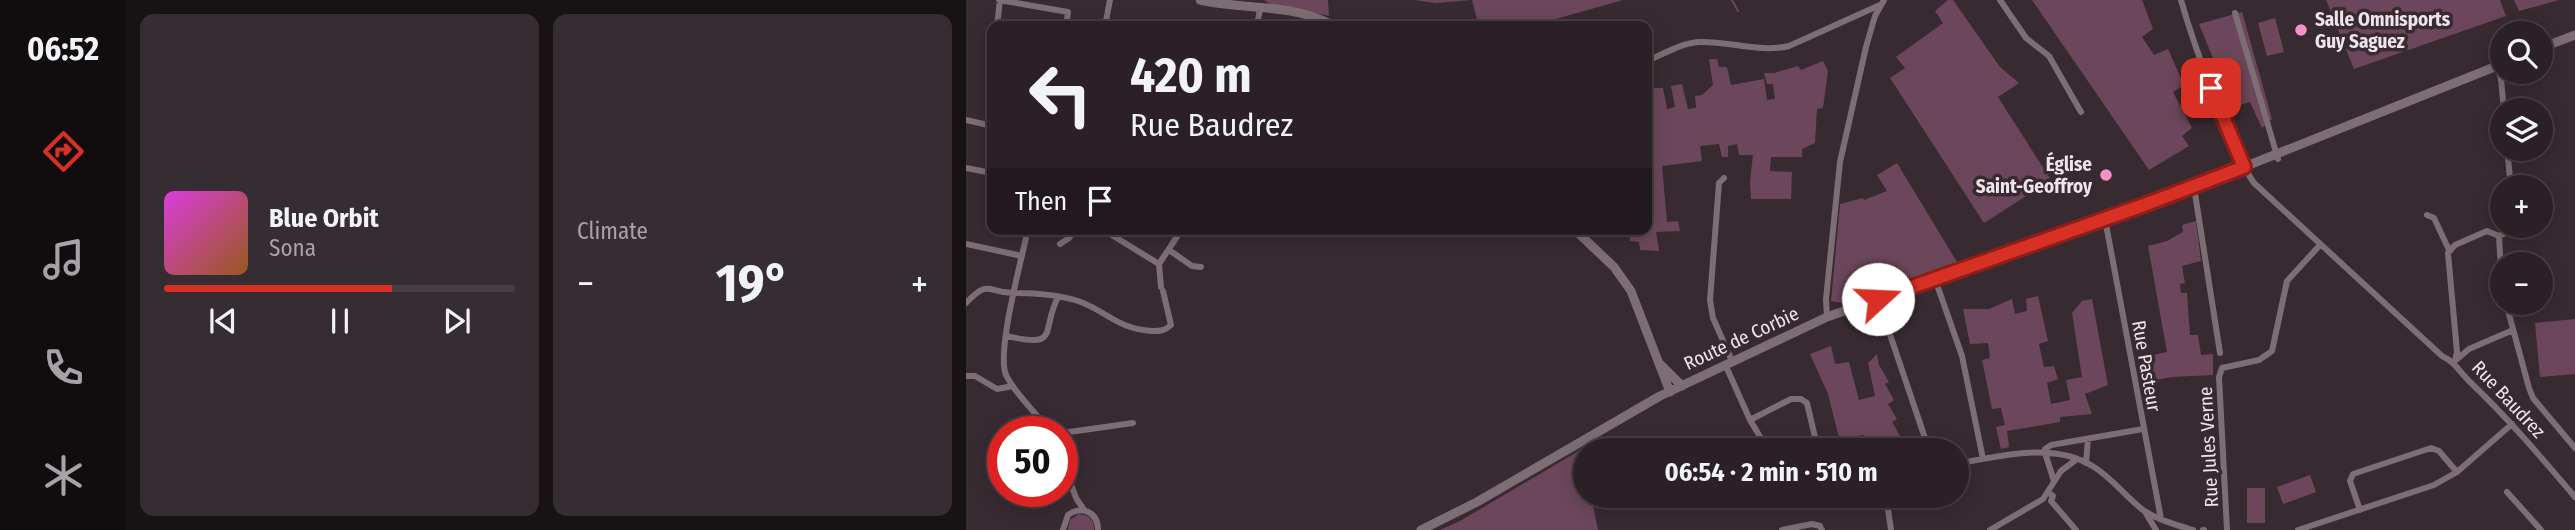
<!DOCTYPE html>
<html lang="en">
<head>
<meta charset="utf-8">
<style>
	:root { --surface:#2a2025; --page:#362d32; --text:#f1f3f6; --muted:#a5a3a7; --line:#463e42; --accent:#d93025 }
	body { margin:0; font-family:"Fira Sans Condensed",sans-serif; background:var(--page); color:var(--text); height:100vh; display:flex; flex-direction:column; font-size:26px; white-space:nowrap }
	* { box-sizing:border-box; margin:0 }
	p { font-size:23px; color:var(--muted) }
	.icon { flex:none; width:38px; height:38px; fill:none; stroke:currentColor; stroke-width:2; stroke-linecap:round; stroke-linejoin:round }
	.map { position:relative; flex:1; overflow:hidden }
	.side { display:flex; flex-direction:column; gap:14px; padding:14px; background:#171214; width:840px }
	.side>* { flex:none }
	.banner { position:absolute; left:21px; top:21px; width:665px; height:214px; border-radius:14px; box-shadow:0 4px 18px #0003,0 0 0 2px var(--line); background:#2a2025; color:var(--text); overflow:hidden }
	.fabs { position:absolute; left:1524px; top:21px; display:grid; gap:14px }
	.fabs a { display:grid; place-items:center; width:63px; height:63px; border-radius:50%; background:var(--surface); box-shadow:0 4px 18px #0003,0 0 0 2px var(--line); font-size:35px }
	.speed { position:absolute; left:21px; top:416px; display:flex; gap:14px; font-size:35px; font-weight:700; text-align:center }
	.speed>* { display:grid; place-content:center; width:91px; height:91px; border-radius:50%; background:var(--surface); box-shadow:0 4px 18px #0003,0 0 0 2px var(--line); line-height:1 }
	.speed .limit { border:10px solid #d22; background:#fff; color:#111 }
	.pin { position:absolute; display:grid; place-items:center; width:60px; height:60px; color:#fff; margin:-30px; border-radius:14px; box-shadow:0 4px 10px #0006 }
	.me { position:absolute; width:77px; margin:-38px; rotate:70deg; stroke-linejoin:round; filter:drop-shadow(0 0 5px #0008) }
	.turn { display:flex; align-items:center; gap:24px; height:147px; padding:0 28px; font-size:32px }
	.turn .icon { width:91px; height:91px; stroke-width:2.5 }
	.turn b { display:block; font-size:49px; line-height:60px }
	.then { display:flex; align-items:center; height:66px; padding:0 28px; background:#0003; gap:14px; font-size:26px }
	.big { font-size:52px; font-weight:700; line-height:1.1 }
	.side .tile { flex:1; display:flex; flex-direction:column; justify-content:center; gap:10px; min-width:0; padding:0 24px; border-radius:14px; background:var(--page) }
	.song { display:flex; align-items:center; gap:21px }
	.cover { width:84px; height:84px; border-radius:10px; background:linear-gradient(135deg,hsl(300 70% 55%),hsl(30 70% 35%)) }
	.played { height:7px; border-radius:4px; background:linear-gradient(90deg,var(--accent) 65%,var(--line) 65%) }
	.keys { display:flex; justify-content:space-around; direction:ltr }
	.heat { display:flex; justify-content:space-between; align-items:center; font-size:38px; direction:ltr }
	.side .tiles { flex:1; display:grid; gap:14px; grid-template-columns:repeat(2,1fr) }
	.trip { position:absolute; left:607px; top:438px; width:396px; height:70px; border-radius:35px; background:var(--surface); box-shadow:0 4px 18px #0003,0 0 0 2px var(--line); font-weight:700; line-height:70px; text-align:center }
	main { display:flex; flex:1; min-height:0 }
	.tabs { display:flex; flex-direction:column; width:126px; justify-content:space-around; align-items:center; background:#110d0f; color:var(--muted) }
	.tabs .icon { width:49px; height:49px }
	.tabs .current { color:var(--accent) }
	.tabs b { font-size:32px; color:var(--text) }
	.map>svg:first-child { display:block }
	.green { fill:#6c475b }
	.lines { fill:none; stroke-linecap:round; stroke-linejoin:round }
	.stream { stroke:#69445c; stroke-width:2 }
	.street { stroke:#7d6d75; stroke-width:6 }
	.secondary { stroke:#7d6d75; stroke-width:9 }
	.route-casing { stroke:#8d1f18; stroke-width:18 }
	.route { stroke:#d93025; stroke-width:12 }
	.poi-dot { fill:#f890ca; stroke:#382a31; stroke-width:2.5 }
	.labels { text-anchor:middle; stroke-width:7; stroke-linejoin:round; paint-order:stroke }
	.poi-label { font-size:19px; font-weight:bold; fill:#eee4e9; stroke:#382a31; text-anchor:start }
	.street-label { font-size:19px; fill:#eee4e9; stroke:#382a31 }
</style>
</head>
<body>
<main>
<nav class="tabs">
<b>06:52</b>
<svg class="icon current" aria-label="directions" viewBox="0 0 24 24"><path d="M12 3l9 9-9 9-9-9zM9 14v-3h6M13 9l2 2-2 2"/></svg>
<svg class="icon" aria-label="music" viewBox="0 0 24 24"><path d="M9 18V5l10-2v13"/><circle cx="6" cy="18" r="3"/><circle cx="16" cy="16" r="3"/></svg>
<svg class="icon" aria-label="phone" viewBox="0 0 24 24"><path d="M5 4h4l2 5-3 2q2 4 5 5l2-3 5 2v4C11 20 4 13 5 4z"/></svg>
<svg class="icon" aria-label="climate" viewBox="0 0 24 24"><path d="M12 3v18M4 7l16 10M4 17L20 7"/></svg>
</nav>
<section class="side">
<div class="tiles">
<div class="tile">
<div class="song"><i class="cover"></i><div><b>Blue Orbit</b><p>Sona</p></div></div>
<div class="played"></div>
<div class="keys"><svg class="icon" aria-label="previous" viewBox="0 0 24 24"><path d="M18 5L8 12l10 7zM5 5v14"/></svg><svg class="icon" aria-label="pause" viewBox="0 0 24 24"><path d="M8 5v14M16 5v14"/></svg><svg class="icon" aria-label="next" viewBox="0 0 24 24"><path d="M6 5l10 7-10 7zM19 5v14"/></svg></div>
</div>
<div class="tile"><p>Climate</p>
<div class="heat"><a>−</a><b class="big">19°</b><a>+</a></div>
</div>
</div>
</section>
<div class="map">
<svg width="1609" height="530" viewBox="0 0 1609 530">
	<rect width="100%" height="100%" fill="#382a31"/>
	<path class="green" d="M298 0H362L363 16 304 4Z
		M448 0H657L565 26H513L506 0 470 3Z
		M982 0H987L1034 67 1053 83 1032 97 1085 180 1018 223 924 78 939 68 930 57 977 23 969 11Z
		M1066 0H1176L1187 29 1176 37 1188 55 1202 49 1218 85 1207 92 1226 128 1216 136 1223 146 1183 170Z
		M1360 0H1534L1540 16 1388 69Z
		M1548 0H1593L1553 11Z
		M1276 12 1306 119 1296 128 1284 102 1267 107 1233 24Z
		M1309 18 1318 52 1301 56 1292 23Z
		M743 59H751L753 67H761L765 85 798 79 801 100 809 99 807 84H801L798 73H808L832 66 835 70 857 61 862 71 857 108 851 109 849 143 836 149V157H805L804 171 826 172 825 199H785L784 181 787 155H773L771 144 762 146V157H756L753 144 734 146 736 161 696 166 701 222 712 221 714 231 690 232 693 251 674 250 673 242 664 241 663 229H681V88H697L701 109 709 107 705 86 716 84 722 109 730 108 729 96 736 95 747 85Z
		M931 163 991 262 876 303 865 301 874 204 897 198 898 200 921 191 911 175Z
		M1230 221 1235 261 1216 266 1219 283 1214 284 1215 293H1221L1224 335H1232L1235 355 1247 354V375L1206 377 1178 382 1173 358 1201 352 1182 246 1201 241 1217 232 1216 225Z
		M1072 296 1082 341 1073 344 1078 367 1088 366 1092 379 1081 383 1085 404 1104 400 1100 380 1116 377 1106 313 1116 301 1126 299 1142 385 1119 394 1126 414 1094 417V422L1041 431 1043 447 1035 449 1030 427 1039 425 1035 408 1026 409 1016 360 1024 358 1022 343 1004 344 997 309H1023L1046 299 1049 314 1061 311 1060 299Z
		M1609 319V374L1574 377 1569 323Z
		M865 346 869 364 883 362 893 400 909 396 902 363 911 354 913 365 923 382 919 384 928 400 922 404 931 419 926 422 942 450H901L898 435 885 437 886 450H876L862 394 844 354Z
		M616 449 619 466 620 495H625L632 530H474L494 521Z
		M1344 475 1350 492 1317 504 1311 487Z
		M1281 488H1299V523H1281Z
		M113 514C123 515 129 520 128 530H102L104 520Z"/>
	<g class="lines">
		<path class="stream" d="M766 0 772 11"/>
		<path class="street" d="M33 0 102 12 100 26
			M1034 0 1060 38 1083 56 1115 112
			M1215 0C1228 46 1245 90 1264 134 1272 151 1277 168 1288 183L1476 356C1489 362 1493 371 1503 381 1541 417 1575 457 1609 497
			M1269 13 1312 159
			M31 26 34 0
			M139 26 144 0
			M291 26 294 9
			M681 61C698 54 715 43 733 42 763 41 794 53 823 46L914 5
			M1531 66 1535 79 1538 110
			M0 120 26 126
			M1541 149 1545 187
			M0 168 26 173
			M758 178 753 183 744 300 747 318 766 361
			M1228 187 1254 353
			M1461 215 1468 218 1483 250
			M1139 219 1195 519
			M62 229C56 258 30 352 40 375 50 396 71 412 83 432
			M136 229 193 264
			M1533 236 1536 288
			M1533 236 1548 229V226
			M0 244 56 256
			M94 244 103 238 109 229
			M203 250 226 266 235 267
			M193 264 216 229
			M193 264 195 287
			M969 279 996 356 1017 459
			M912 299 963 450
			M0 303C24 278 21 293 48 293 67 293 93 295 112 301 141 311 151 329 186 331 194 331 199 331 205 325L197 291
			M1540 303 1563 388 1567 398 1609 448
			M861 317 860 299 874 162 900 47 909 16 918 0
			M40 336C95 348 74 333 92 297
			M1490 360 1503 349 1547 330
			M1489 361 1491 352 1482 253 1489 245 1521 231 1533 236
			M759 364 784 420 802 450
			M0 376H9L31 389 47 386
			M784 420 825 399H835L841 403 852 450
			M96 433 167 423
			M96 459 110 498 118 510
			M1120 463 1122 439
			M990 464C1033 456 1089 441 1128 467 1146 478 1160 497 1177 510 1192 520 1210 525 1227 530
			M1088 481 1079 453V449L1085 445 1177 429
			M1541 492 1575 530
			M1083 493 1087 496 1085 501 1110 530
			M920 495 925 530
			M1394 510 1384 481 1387 474 1465 448 1473 451 1491 472
			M1179 512 1190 530
			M97 530 102 515C116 505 132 512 132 530
			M816 530 846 524 854 526 856 530
			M1024 530 1077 499 1095 471 1111 459
			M1237 530H1238
			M1261 530 1253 377 1256 368 1293 360 1306 351 1321 281 1354 245
			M1332 530 1468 485 1491 472 1546 424"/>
		<path class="secondary" d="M234 0C278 10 328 3 368 26
			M1575 48 1609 35
			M608 229 648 267 665 291 704 392
			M694 364 716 386
			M455 530 511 502 694 396 861 317 1228 187 1536 64"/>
	</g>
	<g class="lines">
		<defs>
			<path id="route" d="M912 299 1178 205 1278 167 1245 88"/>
		</defs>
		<use href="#route" class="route-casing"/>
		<use href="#route" class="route"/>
	</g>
	<g class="poi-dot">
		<circle cx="1335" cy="30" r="7"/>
		<circle cx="1140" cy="175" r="7"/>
	</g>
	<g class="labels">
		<g class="poi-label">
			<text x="1349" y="26">Salle Omnisports<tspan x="1349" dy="22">Guy Saguez</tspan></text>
			<text x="1126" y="171" text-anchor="end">Église<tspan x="1126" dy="22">Saint-Geoffroy</tspan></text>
		</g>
		<g class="street-label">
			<text transform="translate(775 338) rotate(-25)" y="7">Route de Corbie</text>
			<text transform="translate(1181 366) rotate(80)" y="7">Rue Pasteur</text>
			<text transform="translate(1543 399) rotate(47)" y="7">Rue Baudrez</text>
			<text transform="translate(1242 447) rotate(-93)" y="7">Rue Jules Verne</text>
		</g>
	</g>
</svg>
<div class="fabs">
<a><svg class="icon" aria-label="search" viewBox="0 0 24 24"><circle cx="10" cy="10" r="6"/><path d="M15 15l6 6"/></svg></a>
<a><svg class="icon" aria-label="layers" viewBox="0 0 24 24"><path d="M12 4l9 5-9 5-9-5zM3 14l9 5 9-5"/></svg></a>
<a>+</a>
<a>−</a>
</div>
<div class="speed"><div class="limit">50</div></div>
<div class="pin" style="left:1245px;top:88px;background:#d93025"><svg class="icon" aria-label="arrive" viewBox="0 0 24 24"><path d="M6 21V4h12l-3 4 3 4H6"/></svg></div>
<svg class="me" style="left:912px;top:299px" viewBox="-20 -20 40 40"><circle r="19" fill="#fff"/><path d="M0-13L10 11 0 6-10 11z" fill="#d93025"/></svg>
<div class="trip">06:54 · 2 min · 510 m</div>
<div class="banner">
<div class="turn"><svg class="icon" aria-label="left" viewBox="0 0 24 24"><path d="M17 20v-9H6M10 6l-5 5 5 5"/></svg><div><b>420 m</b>Rue Baudrez</div></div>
<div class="then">Then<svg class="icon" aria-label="arrive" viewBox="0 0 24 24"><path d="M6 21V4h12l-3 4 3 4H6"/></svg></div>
</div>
</div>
</main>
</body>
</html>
